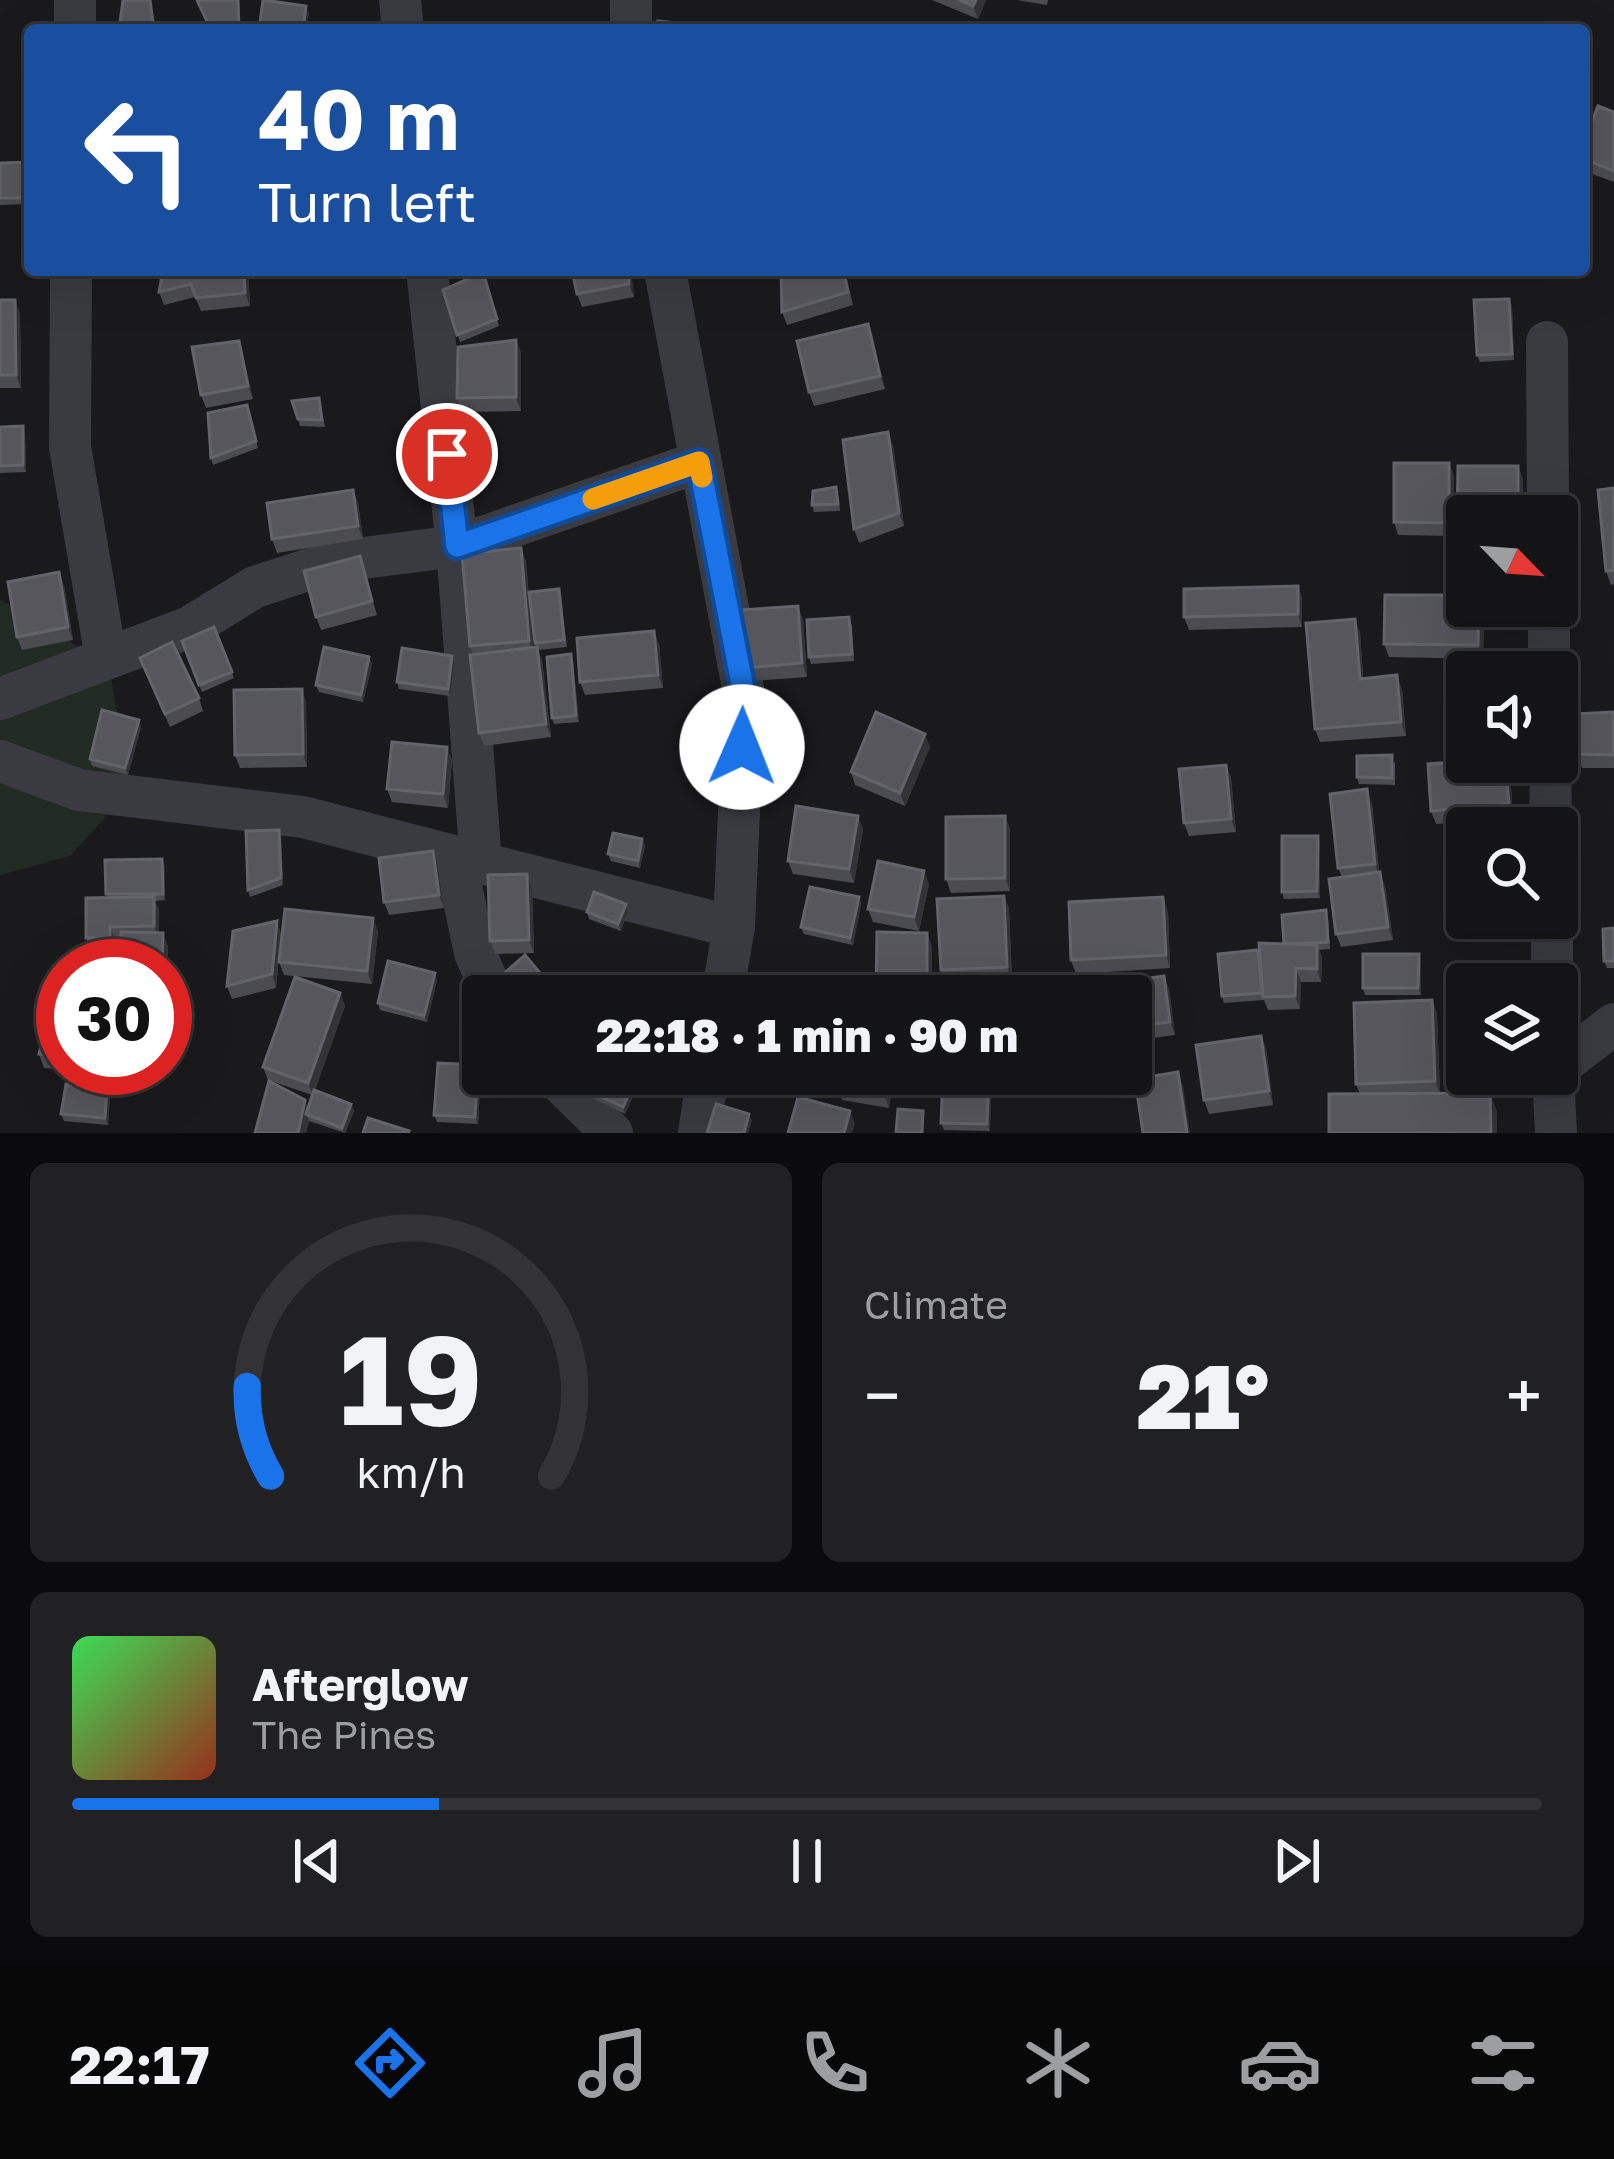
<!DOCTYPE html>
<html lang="en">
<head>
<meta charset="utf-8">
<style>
	:root { --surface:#141315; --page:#212022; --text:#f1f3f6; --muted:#9d9ea0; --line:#333234; --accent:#1a73e8 }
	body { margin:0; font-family:"Golos Text",sans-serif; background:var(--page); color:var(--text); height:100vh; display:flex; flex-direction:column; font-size:45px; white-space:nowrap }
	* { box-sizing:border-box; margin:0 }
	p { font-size:39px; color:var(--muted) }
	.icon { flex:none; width:66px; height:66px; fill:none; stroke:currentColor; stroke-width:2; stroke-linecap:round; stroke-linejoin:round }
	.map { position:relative; height:1133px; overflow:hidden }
	.drawer { display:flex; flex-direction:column; gap:30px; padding:30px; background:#0b0a0c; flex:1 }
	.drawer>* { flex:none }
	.guide { position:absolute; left:24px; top:24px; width:1566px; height:252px; border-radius:12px; box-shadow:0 12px 48px #0002,0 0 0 3px var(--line); background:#1a4fa0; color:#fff; overflow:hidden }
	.needle { width:78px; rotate:115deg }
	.fabs { position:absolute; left:1446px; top:495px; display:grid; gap:24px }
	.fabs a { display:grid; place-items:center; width:132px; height:132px; border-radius:12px; background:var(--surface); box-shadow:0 12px 48px #0002,0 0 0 3px var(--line); font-size:60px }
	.speed { position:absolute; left:36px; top:939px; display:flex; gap:24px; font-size:60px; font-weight:700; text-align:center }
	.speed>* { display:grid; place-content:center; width:156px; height:156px; border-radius:50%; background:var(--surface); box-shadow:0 12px 48px #0002,0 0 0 3px var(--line); line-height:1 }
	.speed .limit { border:18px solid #d22; background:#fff; color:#111 }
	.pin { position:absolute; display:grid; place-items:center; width:102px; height:102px; color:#fff; margin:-51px; border:6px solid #fff; border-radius:50%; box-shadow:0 3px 12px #0007 }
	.me { position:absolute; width:132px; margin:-66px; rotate:1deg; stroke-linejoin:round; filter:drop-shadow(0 0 9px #0008) }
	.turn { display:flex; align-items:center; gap:42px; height:252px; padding:0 36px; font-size:54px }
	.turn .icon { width:156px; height:156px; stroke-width:2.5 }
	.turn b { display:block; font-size:84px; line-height:102px }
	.big { font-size:90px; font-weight:800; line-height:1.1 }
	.drawer .tile { flex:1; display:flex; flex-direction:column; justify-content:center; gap:18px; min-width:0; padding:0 42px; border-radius:18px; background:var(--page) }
	.drawer .dial { align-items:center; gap:0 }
	.dial svg { height:312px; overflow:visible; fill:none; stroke:var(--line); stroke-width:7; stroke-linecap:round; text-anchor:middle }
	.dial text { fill:var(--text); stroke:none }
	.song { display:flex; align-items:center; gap:36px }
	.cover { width:144px; height:144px; border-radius:18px; background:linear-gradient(135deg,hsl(130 70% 55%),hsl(10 70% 35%)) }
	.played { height:12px; border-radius:6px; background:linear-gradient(90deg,var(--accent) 25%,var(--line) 25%) }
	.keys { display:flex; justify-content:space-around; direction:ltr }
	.heat { display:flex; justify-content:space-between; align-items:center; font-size:66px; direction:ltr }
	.drawer .tiles { flex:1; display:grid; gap:30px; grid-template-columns:1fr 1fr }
	.tile:last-child { grid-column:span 2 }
	.trip { position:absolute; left:462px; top:975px; width:690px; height:120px; border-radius:12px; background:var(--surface); box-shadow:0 12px 48px #0002,0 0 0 3px var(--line); font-weight:800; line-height:120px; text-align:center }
	.tabs { display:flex; height:192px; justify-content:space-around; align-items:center; background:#080808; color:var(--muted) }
	.tabs .icon { width:84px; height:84px }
	.tabs .selected { color:var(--accent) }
	.tabs b { font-size:54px; color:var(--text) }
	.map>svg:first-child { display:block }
	.green { fill:#212a23 }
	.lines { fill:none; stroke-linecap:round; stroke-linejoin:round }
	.street { stroke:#3a3b40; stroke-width:42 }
	.wall { fill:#4b4b50 }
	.shaded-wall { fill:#333336 }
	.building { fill:#56565c; stroke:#63646a; stroke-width:3 }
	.route-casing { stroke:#114b97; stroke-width:30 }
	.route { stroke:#1a73e8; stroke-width:21 }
	.slow { stroke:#f59e0b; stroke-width:21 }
</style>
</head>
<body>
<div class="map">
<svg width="1614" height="1133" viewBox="0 0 1614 1133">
	<rect width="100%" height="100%" fill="#1a191c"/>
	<path class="green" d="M0 599 109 666 128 774 103 820 70 856 0 875Z"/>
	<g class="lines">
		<path class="street" d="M400 0 403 30
			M631 0V30
			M75 30V0
			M71 270 70 447 106 658
			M427 270 457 546 481 863 734 927
			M665 270 744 694 734 927 722 996
			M1547 342 1548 516
			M1549 606V672
			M0 699 190 627 255 587 332 562 457 546 699 462
			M0 761 79 790 303 817 481 863
			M1550 762 1551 828
			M455 857 475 953 494 996
			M1552 918V984
			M1557 1068 1614 1024
			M552 1074 612 1133
			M1553 1074 1556 1133
			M699 1133 708 1074"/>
	</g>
	<path class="wall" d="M932 0H986L978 19Z
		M1017 0H1048L1047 5Z
		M1614 112V182L1584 171V142Z
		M30 162V204L0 205V163Z
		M248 270 250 306 201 311 195 297 164 305 159 292Z
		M631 270 634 297 582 307 577 294Z
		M781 270H845L853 305 787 325 782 312Z
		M483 272 499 326 460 342 443 290Z
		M1509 299 1512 306 1514 360 1480 362 1477 355Z
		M0 300 20 313 21 388H0Z
		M868 324 885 389 814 406 809 392Z
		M516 340 521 353V411L462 412 457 398Z
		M239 341 253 399 206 408 201 395Z
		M319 398 325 427 300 426 292 401Z
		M250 412 258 448 213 465 211 458Z
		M0 427 25 433 26 472 0 473Z
		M893 445 904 526 859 543 854 529Z
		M1449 463 1454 476V536L1398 535 1394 522Z
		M1518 466 1523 480V516H1467V535H1462L1457 522Z
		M1614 488V584L1611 585 1606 571Z
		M353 490 358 503 363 539 277 553 272 539Z
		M838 494 840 511 814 512 812 505Z
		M521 548 526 562 533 647H536L535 643 561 596 567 647 538 650 542 660 551 737 484 746 479 733 473 655 470 646Z
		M360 556 377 615 321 630 316 617Z
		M64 585 73 640 22 650 17 637Z
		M1298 586 1302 599V627L1189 630 1184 617Z
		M1467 606H1483L1484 608 1483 659 1389 657 1384 644Z
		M803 619 807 677 750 681 745 668Z
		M852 624 854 661 811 664 809 657Z
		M214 627 234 678 202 692 182 641Z
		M1360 632 1363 678 1402 689 1406 736 1320 742 1315 729Z
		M659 644 663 688 585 695 580 682Z
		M452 656 455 663 450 696 399 689 397 682Z
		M369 657 372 664 363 702 319 692 316 685Z
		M140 658 199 698 203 711 170 727Z
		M573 661 579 722 554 724 552 718Z
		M306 702 307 767 240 768 235 755Z
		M1614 712V768H1582L1577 754Z
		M141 727 128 775 92 766 90 759Z
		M930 747 905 806 855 785 851 772Z
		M452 760 448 808 392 802 387 789Z
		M1395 762V785L1359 784 1357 777Z
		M1467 762H1507L1510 771 1513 818 1436 824 1431 811Z
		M1226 765 1231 778 1236 832 1189 836 1184 823Z
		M1372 803 1379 873 1385 886 1393 940 1341 947 1336 934 1342 877 1338 868Z
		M1005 816 1010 829V891L951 893 946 879Z
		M863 829 854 883 793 874 788 861Z
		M281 836 283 885 250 897 248 890Z
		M642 839 645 846 640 868 611 861 608 854Z
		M1320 843V898L1284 899 1282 892Z
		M433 851 438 865 444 908 389 915 384 902Z
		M165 866V900L155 901 159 910V933H163L168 947 166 1006 165 966 120 940H115V951L91 952 86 938 107 898 106 894Z
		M929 884 919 931 873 922 868 909Z
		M532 888 534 953 495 954 490 941Z
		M1004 896 1009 909 1012 980 946 984 941 970Z
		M859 897 861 904 853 945 804 934 801 927Z
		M626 904 628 911 621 931 589 919 587 912Z
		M1168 911 1170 968 1076 974 1071 960Z
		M1328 917 1330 949 1319 950 1322 958 1321 982H1301L1300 1009 1268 1010 1264 1000 1224 1003 1222 996 1258 950 1284 944Z
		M277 921 281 935 276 988 232 999 227 986Z
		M1614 928V968H1607L1604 961Z
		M378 931 372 984 284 975 279 962Z
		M932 946V996H877L876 994Z
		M1419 954 1421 961V995H1365L1363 988Z
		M1164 976 1169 989 1175 1035 1131 1041V996Z
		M437 980 427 1022 380 1010 378 1003Z
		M340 993 345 1006 315 1090 351 1104 354 1111 345 1133 309 1121 306 1133H255L308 1107 312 1095 268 1080 263 1067Z
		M1432 1000 1437 1014 1440 1093 1497 1111V1133H1329L1360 1094 1356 1084Z
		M63 1008V1068H97L96 1072 44 1068 39 1054Z
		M1261 1036 1266 1049 1273 1105 1209 1114 1204 1100Z
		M478 1065 481 1072 478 1124 437 1122 434 1115Z
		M720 1074H824L821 1095 723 1081Z
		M894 1074 889 1108 842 1100 838 1087Z
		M896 1074H929L926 1095 897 1091 895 1085Z
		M989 1076 991 1083 990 1131 944 1130 941 1123Z
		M640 1081 625 1114 594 1099 591 1092Z
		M107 1086 110 1093 108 1125 64 1121 61 1114Z"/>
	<path class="shaded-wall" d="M976 0H986L978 19 973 6Z
		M306 6 309 13 306 30H303Z
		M244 270H248L250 306 245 293Z
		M628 270H631L634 297 629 284Z
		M1509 299 1512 306 1514 360 1512 354Z
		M15 300 20 313 21 388 16 375Z
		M868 324 873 337 885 389 880 376Z
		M516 340 521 353V411L516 397Z
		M239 341 243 354 253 399 248 386Z
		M23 426 25 433 26 472 23 465Z
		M888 432 893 445 904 526 899 513Z
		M1449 463 1454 476V536L1449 523Z
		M1518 466 1523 480V516H1518Z
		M353 490 358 503 363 539 358 526Z
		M521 548 526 562 534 654 529 641Z
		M59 572 64 585 73 640 68 627Z
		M1298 586 1302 599V627L1298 614Z
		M798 606 803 619 807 677 802 663Z
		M1479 606H1483L1484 608 1483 659 1478 645Z
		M1355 619 1360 632 1364 692 1360 679Z
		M654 631 659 644 663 688 658 675Z
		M537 647 542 660 551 737 546 724Z
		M571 654 573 661 579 722 576 716Z
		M452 656 455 663 450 696 448 689Z
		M369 657 372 664 363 702 361 695Z
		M1397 675 1402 689 1406 736 1401 722Z
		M302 689 306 702 307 767 303 754Z
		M139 720 141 727 128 775 125 768Z
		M925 734 930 747 905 806 900 793Z
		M447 747 452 760 448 808 443 794Z
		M1505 762 1510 771 1513 818 1509 804Z
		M1226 765 1231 778 1236 832 1231 819Z
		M1367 789 1372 803 1380 878 1375 864Z
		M858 816 863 829 854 883 849 869Z
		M1005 816 1010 829V891L1005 878Z
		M279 830 281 836 283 885 281 878Z
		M1318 836 1320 843V898L1317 891Z
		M642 839 645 846 640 868 638 861Z
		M433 851 438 865 444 908 439 895Z
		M162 859 165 866V900L163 894Z
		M924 871 929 884 919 931 914 917Z
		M1380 872 1385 886 1393 940 1388 927Z
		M527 874 532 888 534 953 529 940Z
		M1004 896 1009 909 1012 980 1007 967Z
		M154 897 159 910V939L154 926Z
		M859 897 861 904 853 945 850 938Z
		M1163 897 1168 911 1170 968 1166 955Z
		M626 904 628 911 621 931 618 924Z
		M373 918 378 931 372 984 367 971Z
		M277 921 281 935 276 988 272 974Z
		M110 927 115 940V951L110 938Z
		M163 933 168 947 166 1006 165 966H162Z
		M927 933 932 946V996L927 994Z
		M1317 945 1322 958 1321 982 1317 969Z
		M1419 954 1421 961V995L1418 988Z
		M1296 968 1301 982 1300 1009 1295 996Z
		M435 973 437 980 427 1022 424 1016Z
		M1164 976 1169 989 1175 1035 1170 1022Z
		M340 993 345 1006 313 1096 308 1083Z
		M1432 1000 1437 1014 1440 1094 1435 1081Z
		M1261 1036 1266 1049 1273 1105 1269 1091Z
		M478 1065 481 1072 478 1124 475 1117Z
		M1178 1072 1183 1086 1190 1133H1187Z
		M638 1074 640 1081 625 1114 623 1107Z
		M817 1074H824L821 1095 816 1082Z
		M887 1074H894L889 1108 884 1094Z
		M926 1074H929L926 1095 924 1089Z
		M989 1076 991 1083 990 1131 987 1124Z
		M107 1086 110 1093 108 1125 105 1118Z
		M1490 1093 1497 1111V1133H1491Z
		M305 1100 310 1113 306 1114 309 1121 306 1133H298Z
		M351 1104 354 1111 344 1133 342 1128Z
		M850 1111 855 1124 852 1133H844Z
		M749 1114 752 1121 748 1133H744Z"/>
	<path class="building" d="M123 0H150L154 30H119Z
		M197 0H238L239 28 211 30Z
		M263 0 306 6 303 30H259Z
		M959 0H976L973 6Z
		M658 21 669 22V30H658Z
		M1598 106 1614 112V171L1584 159V142Z
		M30 162V198H0V163Z
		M163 270H244L245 293 196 298 191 284 159 292Z
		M572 270H628L629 284 577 294Z
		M781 270H843L848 292 782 312Z
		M483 272 497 319 457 335 443 290Z
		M1509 299 1512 354 1477 355 1474 300Z
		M0 300H15L16 375H0Z
		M868 324 880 376 809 392 797 341Z
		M516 340V397L457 398 458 347Z
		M239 341 248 386 201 395 192 347Z
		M319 398 322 420 298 419 292 401Z
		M247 405 256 441 211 458 208 413Z
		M23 426V465L0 466V427Z
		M888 432 899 513 854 529 843 440Z
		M1394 463H1449V523L1394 522Z
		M1458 466H1518V516H1467V522H1457Z
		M836 487 838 504 812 505 813 491Z
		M1614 488V570L1606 571 1598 490Z
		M353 490 358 526 272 539 267 503Z
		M521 548 529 641 470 646 462 554Z
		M360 556 372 601 316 617 304 571Z
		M59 572 68 627 17 637 8 582Z
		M1298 586V614L1184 617V589Z
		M559 589 564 640 535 643 529 592Z
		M1385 595H1467V606H1479L1478 645 1384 644Z
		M798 606 802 663 745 668 741 610Z
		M849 617 852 654 809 657 807 620Z
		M1355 619 1360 679 1397 675 1401 722 1315 729 1306 623Z
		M214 627 232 672 199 685 182 641Z
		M654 631 658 675 580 682 577 638Z
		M172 642 199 698 165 714 140 658Z
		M324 647 369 657 361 695 316 685Z
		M537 647 546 724 479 733 470 655Z
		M402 648 452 656 448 689 397 682Z
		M571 654 576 716 552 718 547 657Z
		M302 689 303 754 235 755 234 690Z
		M102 710 139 720 125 768 90 759Z
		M876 712 925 734 900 793 851 772Z
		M1614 712V755L1577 754 1575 714Z
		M392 742 447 747 443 794 387 789Z
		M1392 755V778L1357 777V756Z
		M1467 761 1505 762 1509 804 1431 811 1428 764Z
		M1226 765 1231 819 1184 823 1179 769Z
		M1367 789 1375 864 1338 868 1330 794Z
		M796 806 858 816 849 869 788 861Z
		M1005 816V878L946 879V817Z
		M279 830 281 878 248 890 246 831Z
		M613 833 642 839 638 861 608 854Z
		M1282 836H1318L1317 891 1282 892Z
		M433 851 439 895 384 902 379 858Z
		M162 859 163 894H106L105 860Z
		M878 861 924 871 914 917 868 909Z
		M1380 872 1388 927 1336 934 1329 879Z
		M527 874 529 940 490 941 488 875Z
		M810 887 859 897 850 938 801 927Z
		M594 892 626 904 618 924 587 912Z
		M1004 896 1007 967 941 970 937 899Z
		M154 897V926L110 927V938H86V898Z
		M1163 897 1166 955 1071 960 1069 902Z
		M285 909 373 918 367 971 279 962Z
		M1326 910 1328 942 1284 944 1282 915Z
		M277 921 272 974 227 986 233 931Z
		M1614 928V961H1604L1603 929Z
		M121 932 163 933 162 966H119Z
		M877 932 927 933V994H876Z
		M1259 943 1317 945V969L1296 968 1295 996 1263 997Z
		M1258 950 1262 993 1222 996 1218 954Z
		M1363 954H1419L1418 988H1363Z
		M525 955 555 991 549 996H518L501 976Z
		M388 961 435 973 424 1016 378 1003Z
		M1164 976 1170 1022 1131 1027V996H1024Z
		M295 977 340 993 308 1083 263 1067Z
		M1432 1000 1435 1081 1356 1084 1354 1003Z
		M50 1005 63 1008V1057L39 1054Z
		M1261 1036 1269 1091 1204 1100 1196 1045Z
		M438 1063 478 1065 475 1117 434 1115Z
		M1178 1072 1187 1133H1143L1135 1079Z
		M600 1074H638L623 1107 591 1092Z
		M760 1074H817L816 1082Z
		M840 1074H887L884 1094 838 1087Z
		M896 1074H926L924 1089 895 1085Z
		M943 1074 989 1076 987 1124 941 1123Z
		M269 1081 305 1100 298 1133H255Z
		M66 1084 107 1086 105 1118 61 1114Z
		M314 1090 351 1104 342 1128 306 1114Z
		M1490 1093 1491 1133H1329V1094Z
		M798 1097 850 1111 844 1133H788Z
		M716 1104 749 1114 744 1133H707Z
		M898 1109 923 1111 922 1133H896Z
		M368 1118 409 1131 408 1133H363Z"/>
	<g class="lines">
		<defs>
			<path id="route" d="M447 454 457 546 699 462 744 694 742 747"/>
		</defs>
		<use href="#route" class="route-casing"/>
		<use href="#route" class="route"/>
		<path class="slow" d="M593 499 699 462 702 477"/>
	</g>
</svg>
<div class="fabs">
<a><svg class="needle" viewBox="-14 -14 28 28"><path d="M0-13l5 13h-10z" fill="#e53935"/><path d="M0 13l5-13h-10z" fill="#9d9ea0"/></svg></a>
<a><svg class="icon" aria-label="sound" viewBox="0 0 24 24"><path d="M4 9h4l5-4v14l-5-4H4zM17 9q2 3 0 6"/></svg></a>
<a><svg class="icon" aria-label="search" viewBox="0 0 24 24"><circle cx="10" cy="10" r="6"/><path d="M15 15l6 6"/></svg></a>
<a><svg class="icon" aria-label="layers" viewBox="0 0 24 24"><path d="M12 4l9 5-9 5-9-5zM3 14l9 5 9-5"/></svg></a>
</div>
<div class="speed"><div class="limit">30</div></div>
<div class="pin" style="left:447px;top:454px;background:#d93025"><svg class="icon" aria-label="arrive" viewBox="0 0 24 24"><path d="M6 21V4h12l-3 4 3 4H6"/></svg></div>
<svg class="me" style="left:742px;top:747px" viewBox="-20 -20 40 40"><circle r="19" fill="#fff"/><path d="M0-13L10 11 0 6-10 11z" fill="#1a73e8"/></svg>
<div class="trip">22:18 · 1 min · 90 m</div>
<div class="guide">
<div class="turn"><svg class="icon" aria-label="left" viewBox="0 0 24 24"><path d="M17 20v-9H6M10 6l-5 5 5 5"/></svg><div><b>40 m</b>Turn left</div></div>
</div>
</div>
<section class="drawer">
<div class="tiles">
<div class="tile dial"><svg viewBox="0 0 100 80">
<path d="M14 69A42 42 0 1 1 86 69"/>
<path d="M14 69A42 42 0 0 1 8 46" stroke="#1a73e8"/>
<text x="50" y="56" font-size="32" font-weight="700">19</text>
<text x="50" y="72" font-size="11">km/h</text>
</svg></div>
<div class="tile"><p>Climate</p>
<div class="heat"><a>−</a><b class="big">21°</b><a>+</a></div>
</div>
<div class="tile">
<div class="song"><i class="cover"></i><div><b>Afterglow</b><p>The Pines</p></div></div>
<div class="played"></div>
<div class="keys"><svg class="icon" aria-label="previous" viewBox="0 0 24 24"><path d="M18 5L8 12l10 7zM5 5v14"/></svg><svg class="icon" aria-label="pause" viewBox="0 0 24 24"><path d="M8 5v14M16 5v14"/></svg><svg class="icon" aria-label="next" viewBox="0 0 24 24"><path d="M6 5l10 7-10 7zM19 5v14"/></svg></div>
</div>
</div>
</section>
<nav class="tabs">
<b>22:17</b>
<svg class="icon selected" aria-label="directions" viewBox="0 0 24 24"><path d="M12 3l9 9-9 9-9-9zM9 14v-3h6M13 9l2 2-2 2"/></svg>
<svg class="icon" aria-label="music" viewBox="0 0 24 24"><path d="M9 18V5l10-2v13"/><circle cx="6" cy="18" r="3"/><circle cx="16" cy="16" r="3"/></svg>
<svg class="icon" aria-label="phone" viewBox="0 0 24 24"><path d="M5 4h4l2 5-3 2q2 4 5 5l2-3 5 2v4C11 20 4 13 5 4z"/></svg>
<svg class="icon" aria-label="climate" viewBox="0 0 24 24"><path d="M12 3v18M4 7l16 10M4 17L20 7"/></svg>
<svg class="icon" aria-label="car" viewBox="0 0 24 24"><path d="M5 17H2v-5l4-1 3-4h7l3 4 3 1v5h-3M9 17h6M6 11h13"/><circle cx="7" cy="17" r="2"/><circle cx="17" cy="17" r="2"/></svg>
<svg class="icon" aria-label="filters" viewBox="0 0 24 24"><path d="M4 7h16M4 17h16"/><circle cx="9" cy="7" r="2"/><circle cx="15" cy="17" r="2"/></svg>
</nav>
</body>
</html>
